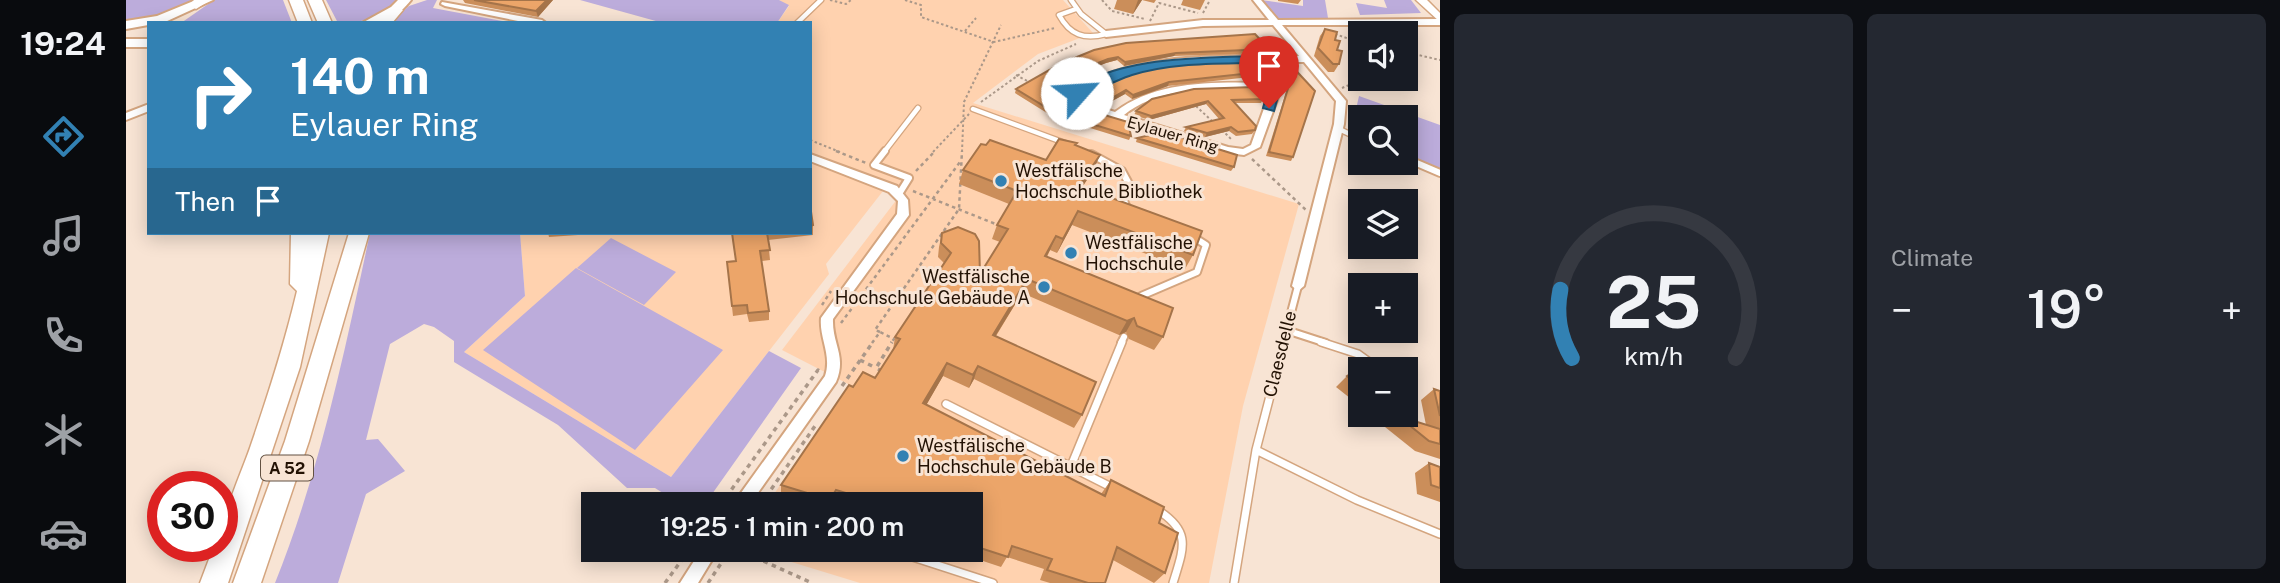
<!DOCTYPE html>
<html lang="en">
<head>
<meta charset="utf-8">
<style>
	:root { --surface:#171b24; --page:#242831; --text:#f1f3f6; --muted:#9ea1a6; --line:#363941; --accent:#3281b3 }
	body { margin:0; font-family:"Public Sans",sans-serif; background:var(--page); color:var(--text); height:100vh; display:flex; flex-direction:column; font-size:26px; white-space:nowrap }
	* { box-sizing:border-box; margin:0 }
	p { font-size:23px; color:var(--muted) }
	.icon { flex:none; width:38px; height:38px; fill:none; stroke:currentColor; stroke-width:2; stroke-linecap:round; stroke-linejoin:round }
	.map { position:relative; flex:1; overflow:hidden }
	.details { display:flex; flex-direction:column; gap:14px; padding:14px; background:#0d0f14; width:840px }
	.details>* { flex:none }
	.guide { position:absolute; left:21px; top:21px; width:665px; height:214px; border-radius:0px; box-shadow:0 4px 18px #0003; background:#3281b3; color:#fff; overflow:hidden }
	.fabs { position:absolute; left:1222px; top:21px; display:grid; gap:14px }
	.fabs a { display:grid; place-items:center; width:70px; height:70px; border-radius:0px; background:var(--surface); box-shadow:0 4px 18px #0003; font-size:35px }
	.speed { position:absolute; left:21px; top:471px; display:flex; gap:14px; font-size:35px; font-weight:700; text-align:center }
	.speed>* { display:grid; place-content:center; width:91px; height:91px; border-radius:50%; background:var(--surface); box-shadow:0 4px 18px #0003; line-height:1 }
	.speed .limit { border:10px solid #d22; background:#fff; color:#111 }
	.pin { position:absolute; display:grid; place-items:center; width:60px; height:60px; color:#fff; margin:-72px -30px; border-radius:50% 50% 50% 0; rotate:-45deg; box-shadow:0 0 7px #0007 }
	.pin .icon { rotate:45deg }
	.me { position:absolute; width:77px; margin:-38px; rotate:64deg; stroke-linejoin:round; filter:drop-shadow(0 0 5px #0008) }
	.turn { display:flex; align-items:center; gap:24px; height:147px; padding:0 28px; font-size:32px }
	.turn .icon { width:91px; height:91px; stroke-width:2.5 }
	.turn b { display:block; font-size:49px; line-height:60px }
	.then { display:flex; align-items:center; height:66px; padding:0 28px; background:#0003; gap:14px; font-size:26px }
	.big { font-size:52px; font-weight:600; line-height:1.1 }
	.details .widget { flex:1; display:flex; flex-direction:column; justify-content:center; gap:10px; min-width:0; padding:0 24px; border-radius:10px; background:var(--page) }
	.details .dial { align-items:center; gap:0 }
	.dial svg { height:182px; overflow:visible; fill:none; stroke:var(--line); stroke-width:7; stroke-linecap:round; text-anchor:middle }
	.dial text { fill:var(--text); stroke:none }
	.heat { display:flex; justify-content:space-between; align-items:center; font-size:38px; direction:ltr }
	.details .tiles { flex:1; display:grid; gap:14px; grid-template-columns:repeat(2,1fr) }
	.trip { position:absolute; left:455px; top:492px; width:402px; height:70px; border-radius:0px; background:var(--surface); box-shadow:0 4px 18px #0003; font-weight:600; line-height:70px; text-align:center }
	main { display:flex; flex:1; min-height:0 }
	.tabs { display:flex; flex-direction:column; width:126px; justify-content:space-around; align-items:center; background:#090b0e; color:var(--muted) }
	.tabs .icon { width:49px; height:49px }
	.tabs .selected { color:var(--accent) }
	.tabs b { font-size:32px; color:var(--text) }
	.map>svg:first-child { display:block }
	.built { fill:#ffd2af }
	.green { fill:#bcacdb }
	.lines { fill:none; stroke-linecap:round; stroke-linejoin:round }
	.lane-far2-casing { stroke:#d4a57f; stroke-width:7 }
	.lane-far1-casing { stroke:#d4a57f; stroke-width:10 }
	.lane-casing { stroke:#d4a57f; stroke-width:10 }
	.street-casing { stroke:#d4a57f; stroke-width:4 }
	.secondary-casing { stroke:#d4a57f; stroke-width:3 }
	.primary-casing { stroke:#d4a57f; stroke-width:4 }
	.highway-casing { stroke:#d4a57f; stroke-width:3 }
	.path-far2 { stroke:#ab9889; stroke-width:2; stroke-dasharray:2.5 2.5; stroke-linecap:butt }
	.path-far1 { stroke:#ab9889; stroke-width:2.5; stroke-dasharray:3.5 3.5; stroke-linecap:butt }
	.path { stroke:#ab9889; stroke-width:3.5; stroke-dasharray:4.5 4.5; stroke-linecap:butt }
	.lane-far2 { stroke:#fff; stroke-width:4.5 }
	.lane-far1 { stroke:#fff; stroke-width:6 }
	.lane { stroke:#fff; stroke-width:7 }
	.street { fill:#fff; fill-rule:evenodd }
	.secondary { fill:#fff; fill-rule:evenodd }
	.primary { fill:#fff; fill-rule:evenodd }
	.highway { fill:#fff; fill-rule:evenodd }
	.wall { fill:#cb8e5a }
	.shaded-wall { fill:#a5744a }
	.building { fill:#eca569; stroke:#a5744a; stroke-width:2 }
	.route { fill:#3281b3; stroke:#205474; stroke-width:2 }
	.poi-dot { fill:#3281b3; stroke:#f8e4d4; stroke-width:2.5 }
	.labels { text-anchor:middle; stroke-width:6; stroke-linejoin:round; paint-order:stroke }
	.far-street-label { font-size:16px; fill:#231204; stroke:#f8e4d4 }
	.shield { fill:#f8e4d4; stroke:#635142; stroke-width:2 }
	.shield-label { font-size:16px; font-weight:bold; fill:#231204 }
	.poi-label { font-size:18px; fill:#231204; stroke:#f8e4d4; text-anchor:start }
	.street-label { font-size:18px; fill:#231204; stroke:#f8e4d4 }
</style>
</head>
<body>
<main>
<nav class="tabs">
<b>19:24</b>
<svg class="icon selected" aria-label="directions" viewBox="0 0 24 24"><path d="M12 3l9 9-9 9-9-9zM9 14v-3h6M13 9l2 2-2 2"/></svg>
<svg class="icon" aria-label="music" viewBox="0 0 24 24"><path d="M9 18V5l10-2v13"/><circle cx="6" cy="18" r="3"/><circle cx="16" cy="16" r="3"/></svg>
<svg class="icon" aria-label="phone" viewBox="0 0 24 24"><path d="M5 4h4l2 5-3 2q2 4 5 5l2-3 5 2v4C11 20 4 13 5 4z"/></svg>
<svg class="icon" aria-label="climate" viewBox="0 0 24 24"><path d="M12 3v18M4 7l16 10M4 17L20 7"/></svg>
<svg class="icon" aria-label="car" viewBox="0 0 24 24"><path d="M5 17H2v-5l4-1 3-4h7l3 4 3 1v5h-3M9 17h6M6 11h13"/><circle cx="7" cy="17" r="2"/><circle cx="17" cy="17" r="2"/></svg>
</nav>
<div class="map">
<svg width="1314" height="583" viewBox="0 0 1314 583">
	<rect width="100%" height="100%" fill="#f8e4d4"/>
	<path class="built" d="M653 0H937L967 33 912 54 847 103 1173 204 1117 406 1083 583H734L626 550H845V504H641L724 385 656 350 778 190 684 154V23H651L663 6Z
		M684 162 757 191 700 264 703 274 545 477 338 352 399 296 394 233H684Z"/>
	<path class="green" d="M0 0H72L37 15 0 22Z
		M88 0H157L166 23H55Z
		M200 0H274C256 18 236 23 212 23Z
		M301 0H311L307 8 386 23H263L283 6Z
		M454 0H653L663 5 651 23H537Z
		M1135 0 1177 6V0H1199L1202 18H1147Z
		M1258 0H1285L1295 13 1234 15 1230 3 1261 8Z
		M1233 96 1314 125V175L1279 160V117H1234V140L1224 136Z
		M244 233H394L399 296 338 352 545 477 643 351 675 368 579 504H554L529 488H501L432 425 328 362V341L308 327 298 324 264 344 240 440 252 439 279 471 240 494 212 583H149C194 471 219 350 244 233Z
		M485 238 550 272 518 305 451 268Z
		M450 268 597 350 509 450 357 350Z"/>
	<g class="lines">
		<defs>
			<path id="lane-far2" d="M945 0 955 14 980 34
				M950 9 933 15C944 35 958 40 980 34
				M671 23 695 0
				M847 109 939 143
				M1211 128 1234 139
				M758 152 792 108"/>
			<path id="lane-far1" d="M759 151 748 165 783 178 773 194
				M965 154 996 171 1002 182 996 196 1001 208
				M1279 158 1314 173
				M1013 300 1015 296 1071 272 1080 245 1066 236
				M1160 330 1200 343
				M995 343 998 337
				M1157 343 1172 286"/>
			<path id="lane" d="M1195 342 1232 354 1253 369
				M820 404 989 489
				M1130 450 1231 500 1314 534
				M945 466 996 342
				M1030 509C1066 531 1058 547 1047 583
				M765 550 867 583
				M1108 583 1130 450 1158 342"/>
			<path id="street" d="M1127 0H1135L1152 20 1314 19V25H1156L1220 101 1218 124 1178 286 1172 291 1166 286 1208 124 1210 101 1178 62H1136L1155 89 1134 147 1118 155 1101 153 986 119 936 101C991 49 1102 56 1173 56L1147 25 1077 26 980 37 976 34 980 31 1077 20H1143ZM1088 62H1127L1141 83C1090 82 1031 80 989 112L949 100C993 70 1035 65 1088 62ZM1110 88 1145 89 1125 145 1117 149 1102 147 998 115C1029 90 1071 89 1110 88Z
				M316 2 416 20 420 23H402L319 6 315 4Z
				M23 104V111L0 120V113Z
				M684 154 771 186 782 200 783 215 707 319C706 344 721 356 710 382L624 504H607L699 376C706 355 693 338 695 318L771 214 772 201 763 192 684 161Z
				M575 550H592L572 583H554Z"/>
			<path id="secondary" d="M1290 0H1301L1314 13V22Z"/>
			<path id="primary" d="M70 0H87L39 22 0 29V21L31 16Z
				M272 0H285C272 17 257 23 236 23L265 7Z
				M0 39H23V47H0Z"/>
			<path id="highway" d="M68 0H84L70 9 63 5Z
				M163 0H177L186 23H172Z
				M182 0H196L206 23H192Z
				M270 6 277 10 266 23H251Z
				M165 233H203L174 367 102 583H74L88 546H96C96 510 115 476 126 442 143 392 159 342 171 291L164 284Z
				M223 233H243L183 441 135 583H107L159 441Z"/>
		</defs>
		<use href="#lane-far2" class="lane-far2-casing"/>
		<use href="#lane-far1" class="lane-far1-casing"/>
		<use href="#lane" class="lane-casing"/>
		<use href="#street" class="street-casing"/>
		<use href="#secondary" class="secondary-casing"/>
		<use href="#primary" class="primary-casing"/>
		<use href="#highway" class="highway-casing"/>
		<path class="path-far2" d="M704 0 720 4 725 0
			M779 0 795 5V17L868 42 929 28
			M976 0 986 11 1019 19
			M1077 13 1084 0
			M1024 21 1033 3 1072 13
			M839 31 850 18
			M1209 34 1232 42
			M1279 52 1314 60
			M890 75 905 83
			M1216 88 1223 85 1233 42
			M855 102 912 61 950 44
			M1070 106 1088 123
			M1096 130 1106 140
			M684 140 714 152
			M807 152 843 114
			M836 152 838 102 875 25"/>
		<path class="path-far1" d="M710 151 740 163
			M1126 159 1180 210
			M790 171 809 151
			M787 191 872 225
			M696 305 705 291
			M715 323 834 162
			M754 332 749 330 833 209 836 151
			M746 343 754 332 768 339 765 343"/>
		<path class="path" d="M734 360 750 368
			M756 371 750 368 766 342
			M716 386 747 342
			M595 504 692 370 695 372
			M635 504 689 426
			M613 550 686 583
			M539 583 563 550
			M582 583 604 550"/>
		<use href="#lane-far2" class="lane-far2"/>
		<use href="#lane-far1" class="lane-far1"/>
		<use href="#lane" class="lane"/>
		<use href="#street" class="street"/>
		<use href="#secondary" class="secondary"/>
		<use href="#primary" class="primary"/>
		<use href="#highway" class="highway"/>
	</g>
	<path class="wall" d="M337 0H427L412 17 339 3Z
		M991 0H1016L1007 14 988 9Z
		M1016 0H1030L1028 3Z
		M1057 0H1079L1074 10 1055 5Z
		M1152 0H1175L1172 4 1152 1Z
		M1199 29 1209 40 1211 50 1213 64 1208 72H1202L1188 56 1194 36Z
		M1143 49 1141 53 1048 56 998 66 991 60 980 63 952 74 960 81 937 98 946 107 929 118 889 93 890 89 968 50Z
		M1143 61 1163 63 1167 157 1165 161 1140 156 1161 89 1141 65Z
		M1007 72H1135L1133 76 1042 86 1006 99 999 94 977 106 959 100 960 98 955 99Z
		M1026 99H1137L1135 103H1109L1129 130 1126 134 1110 136 1103 131 1079 137 1058 131 1060 127 1093 119 1080 104 1023 120 1008 115 1010 111Z
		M949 119 1005 136 1003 140 948 123Z
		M1011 138 1108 167 1105 171 1010 142Z
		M950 146 968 169 956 187 1067 255 1059 269 946 225 931 253 924 250 921 257 1037 337 1028 350 1003 339 1000 332 993 335 896 293 870 336 956 415 948 428 848 379 843 388 817 376 800 405 975 494 985 480 1033 523 1039 573 1028 583 987 560 979 583H924L914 580 918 569 881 557 875 567 824 550H845V504H717L709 501 707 504H680L655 496V485L727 387 749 378 767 350 769 337 818 263 812 257 813 247 816 233 854 274 874 242 866 239 871 225 883 204 833 184 837 170 920 160Z
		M684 205 687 225V235L642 240 644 260 635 261 643 311V320L623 322 621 314 607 316 601 262 610 261 606 233H684Z
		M422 233H481L423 237Z
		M1234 369V406L1210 387 1221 376Z
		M1308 389 1314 391V459L1289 451 1259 427 1272 416 1300 425 1295 400Z
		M1303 463 1314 467V502L1291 494 1289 473Z"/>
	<path class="shaded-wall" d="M421 0H427L412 17 410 11Z
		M1012 0H1016L1007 14Z
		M1050 53 1048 56 998 66 999 62Z
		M992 57 991 60 980 63 946 76 947 73 982 59Z
		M961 77 960 81 933 100 935 97Z
		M1043 82 1042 86 1006 99 1007 95Z
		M1000 90 999 94 977 106 979 102Z
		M1082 101 1080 104 1023 120 1025 116Z
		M947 103 946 107 929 118 931 114Z
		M1105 127 1103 131 1079 137 1081 133Z
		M974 155 968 169 948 200 953 186Z
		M952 211 946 225 931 253 937 239Z
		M930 236 924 250 913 270 919 256Z
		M901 279 896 293 862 348 867 335Z
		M1008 318 1000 332 993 335 1001 321Z
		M821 363 817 376 794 416 797 403Z
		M852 366 848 379 843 388 847 375Z
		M710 490 709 501 707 504H704V500Z"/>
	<path class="building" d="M348 0H421L410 11Z
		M1199 29 1211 32 1209 40 1214 41 1211 50 1216 51 1213 64H1207L1192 48Z
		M1129 34 1143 49 1050 53 999 62 992 57 982 59 947 73 961 77 935 97 947 103 931 114 890 89 934 64 968 50 1000 43Z
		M1128 61 1135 72 1043 82 1007 95 1000 90 979 102 961 96 962 94 957 95 1007 72 1052 64Z
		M1143 61 1163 63 1189 91 1167 157 1143 152 1163 85Z
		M1128 87 1137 99 1106 100 1130 126 1129 130 1112 132 1105 127 1081 133 1060 127 1098 118 1082 101 1025 116 1010 111 1026 99 1068 89Z
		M955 108 1002 122 1005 136 949 119Z
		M1037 132 1111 155 1108 167 1011 138Z
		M933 139 951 143 949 145 974 155 953 186 1076 231 1067 255 952 211 937 239 930 236 919 256 1047 308 1037 337 1011 326 1008 318 1001 321 901 279 867 335 970 382 956 415 852 366 847 375 821 363 797 403 979 496 985 480 1038 507 1033 523 1052 533 1039 573 991 547 979 583H962L921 570 926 559 886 546 882 557 845 545V504H744L746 501 710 490 704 500 655 485 723 385 727 387 737 372 749 378 774 339 769 337 825 253 815 243 816 233 832 227 849 234 853 241 854 274 882 229 871 225 891 191 837 170 855 144 860 145 864 140 920 160Z
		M684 205 687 225 684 226Z
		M606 233H641L644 250 634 251 643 311 622 313 621 305 606 306 601 262 610 261Z
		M1246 360 1259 369H1234V387L1221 376Z
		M1279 385 1285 389 1279 394Z
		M1308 389 1314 391V416Z
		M1272 416 1314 429V444L1303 441Z
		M1303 463 1314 467V488L1305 485Z"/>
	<path class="route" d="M1130 56 1134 57 1155 86 1148 111 1137 108 1143 86 1127 63C1086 64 1045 63 1006 75 992 79 954 100 945 93 986 56 1078 58 1130 56Z"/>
	<g class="poi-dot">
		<circle cx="875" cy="181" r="7"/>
		<circle cx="945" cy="253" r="7"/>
		<circle cx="918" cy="287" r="7"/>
		<circle cx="777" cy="456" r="7"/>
	</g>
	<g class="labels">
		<g class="far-street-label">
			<text transform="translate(1047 134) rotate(16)" y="6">Eylauer Ring</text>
		</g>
		<rect class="shield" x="135" y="455.5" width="52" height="25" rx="5"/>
		<g class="shield-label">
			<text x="161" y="474">A 52</text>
		</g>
		<g class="poi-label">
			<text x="889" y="177">Westfälische<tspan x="889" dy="21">Hochschule Bibliothek</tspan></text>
			<text x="959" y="249">Westfälische<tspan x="959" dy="21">Hochschule</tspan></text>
			<text x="904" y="283" text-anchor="end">Westfälische<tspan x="904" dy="21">Hochschule Gebäude A</tspan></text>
			<text x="791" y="452">Westfälische<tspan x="791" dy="21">Hochschule Gebäude B</tspan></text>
		</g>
		<g class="street-label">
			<text transform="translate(1154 354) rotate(-76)" y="6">Claesdelle</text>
		</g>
	</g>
</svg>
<div class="fabs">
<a><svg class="icon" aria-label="sound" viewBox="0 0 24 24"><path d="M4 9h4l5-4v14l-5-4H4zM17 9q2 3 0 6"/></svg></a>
<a><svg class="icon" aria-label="search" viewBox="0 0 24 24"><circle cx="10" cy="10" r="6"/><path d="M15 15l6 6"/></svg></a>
<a><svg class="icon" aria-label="layers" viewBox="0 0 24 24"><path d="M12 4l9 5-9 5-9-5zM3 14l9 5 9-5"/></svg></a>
<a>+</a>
<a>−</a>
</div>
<div class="speed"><div class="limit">30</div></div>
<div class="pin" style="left:1143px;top:108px;background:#d93025"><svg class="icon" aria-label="arrive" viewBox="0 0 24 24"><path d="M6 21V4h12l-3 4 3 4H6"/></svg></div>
<svg class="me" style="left:951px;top:93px" viewBox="-20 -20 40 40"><circle r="19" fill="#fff"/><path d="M0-13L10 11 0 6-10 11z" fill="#3281b3"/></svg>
<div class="trip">19:25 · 1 min · 200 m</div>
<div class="guide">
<div class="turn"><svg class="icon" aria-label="right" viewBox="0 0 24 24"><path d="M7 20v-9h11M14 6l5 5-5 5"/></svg><div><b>140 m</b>Eylauer Ring</div></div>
<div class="then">Then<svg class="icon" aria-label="arrive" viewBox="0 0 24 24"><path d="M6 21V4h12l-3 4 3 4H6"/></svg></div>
</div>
</div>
<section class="details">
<div class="tiles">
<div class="widget dial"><svg viewBox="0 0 100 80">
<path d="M14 69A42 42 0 1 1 86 69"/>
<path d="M14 69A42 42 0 0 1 9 39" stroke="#3281b3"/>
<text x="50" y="56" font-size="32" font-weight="700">25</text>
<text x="50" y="72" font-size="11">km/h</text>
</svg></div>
<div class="widget"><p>Climate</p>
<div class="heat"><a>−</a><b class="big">19°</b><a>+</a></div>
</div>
</div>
</section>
</main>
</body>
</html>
